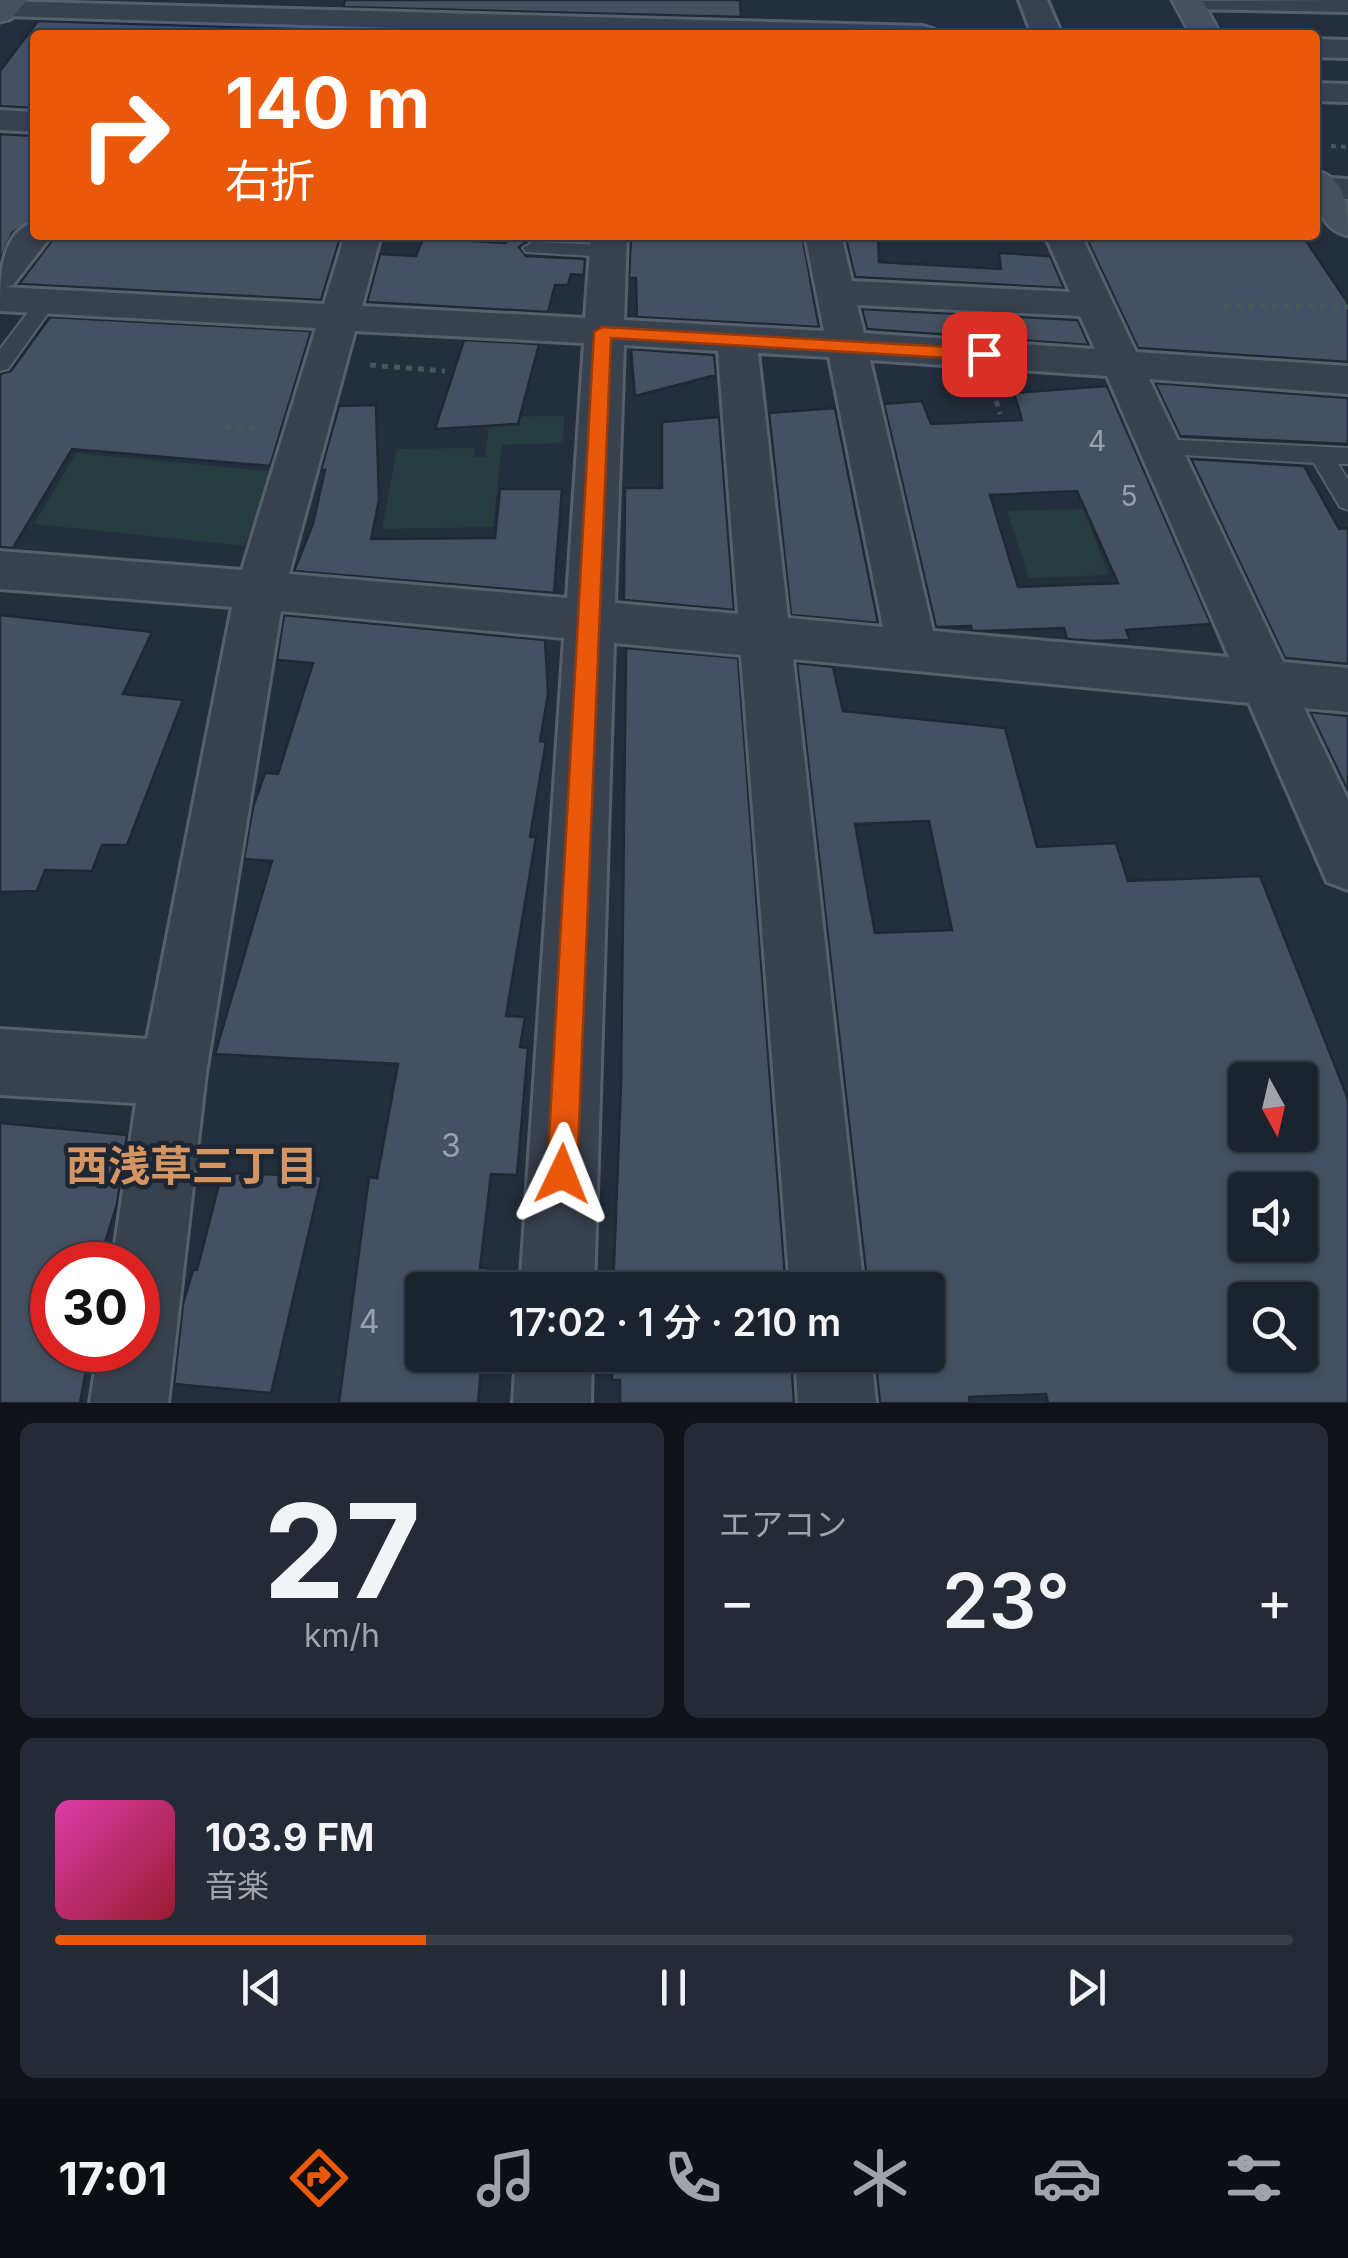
<!DOCTYPE html>
<html lang="ja">
<head>
<meta charset="utf-8">
<style>
	:root { --surface:#1b232e; --page:#242b36; --text:#f1f3f6; --muted:#a0a4aa; --line:#39404a; --accent:#ea580c }
	body { margin:0; font-family:Inter,"Noto Sans JP",sans-serif; background:var(--page); color:var(--text); height:100vh; display:flex; flex-direction:column; font-size:38px; white-space:nowrap }
	* { box-sizing:border-box; margin:0 }
	p { font-size:32px; color:var(--muted) }
	.icon { flex:none; width:55px; height:55px; fill:none; stroke:currentColor; stroke-width:2; stroke-linecap:round; stroke-linejoin:round }
	.map { position:relative; height:1403px; overflow:hidden }
	.panel { display:flex; flex-direction:column; gap:20px; padding:20px; background:#0f1319; flex:1 }
	.panel>* { flex:none }
	.guide { position:absolute; left:30px; top:30px; width:1290px; height:210px; border-radius:10px; box-shadow:0 2px 8px #0004,0 0 0 2px var(--line); background:#ea580c; color:#fff; overflow:hidden }
	.needle { width:65px; rotate:172deg }
	.buttons { position:absolute; left:1228px; top:1062px; display:grid; gap:20px }
	.buttons a { display:grid; place-items:center; width:90px; height:90px; border-radius:10px; background:var(--surface); box-shadow:0 2px 8px #0004,0 0 0 2px var(--line); font-size:50px }
	.speed { position:absolute; left:30px; top:1242px; display:flex; gap:20px; font-size:50px; font-weight:700; text-align:center }
	.speed>* { display:grid; place-content:center; width:130px; height:130px; border-radius:50%; background:var(--surface); box-shadow:0 2px 8px #0004,0 0 0 2px var(--line); line-height:1 }
	.speed .limit { border:15px solid #d22; background:#fff; color:#111 }
	.pin { position:absolute; display:grid; place-items:center; width:85px; height:85px; color:#fff; margin:-42px; border-radius:20px; box-shadow:0 5px 15px #0006 }
	.me { position:absolute; width:110px; margin:-55px; rotate:2deg; stroke-linejoin:round; filter:drop-shadow(0 0 8px #0008) }
	.turn { display:flex; align-items:center; gap:35px; height:210px; padding:0 30px; font-size:45px }
	.turn .icon { width:130px; height:130px; stroke-width:2.5 }
	.turn b { display:block; font-size:70px; line-height:85px }
	.big { font-size:75px; font-weight:600; line-height:1.1 }
	.panel .widget { flex:1; display:flex; flex-direction:column; justify-content:center; gap:15px; min-width:0; padding:0 35px; border-radius:15px; background:var(--page) }
	.panel .dial { align-items:center; gap:0 }
	.dial b { font-size:130px; line-height:1 }
	.song { display:flex; align-items:center; gap:30px }
	.cover { width:120px; height:120px; border-radius:15px; background:linear-gradient(135deg,hsl(320 70% 55%),hsl(350 70% 35%)) }
	.played { height:10px; border-radius:5px; background:linear-gradient(90deg,var(--accent) 30%,var(--line) 30%) }
	.keys { display:flex; justify-content:space-around; direction:ltr }
	.heat { display:flex; justify-content:space-between; align-items:center; font-size:55px; direction:ltr }
	.panel .tiles { flex:1; display:grid; gap:20px; grid-template-columns:1fr 1fr }
	.widget:last-child { grid-column:span 2 }
	.trip { position:absolute; left:405px; top:1272px; width:540px; height:100px; border-radius:10px; background:var(--surface); box-shadow:0 2px 8px #0004,0 0 0 2px var(--line); font-weight:600; line-height:100px; text-align:center }
	.menu { display:flex; height:160px; justify-content:space-around; align-items:center; background:#0b0e12; color:var(--muted) }
	.menu .icon { width:70px; height:70px }
	.menu .on { color:var(--accent) }
	.menu b { font-size:45px; color:var(--text) }
	.map>svg:first-child { display:block }
	.green { fill:#263c3f }
	.building { fill:#455162; stroke:#1f2835; stroke-width:2.5; fill-rule:evenodd }
	.lines { fill:none; stroke-linecap:round; stroke-linejoin:round }
	.lane-casing { stroke:#565f6c; stroke-width:4 }
	.street-casing { stroke:#565f6c; stroke-width:6 }
	.secondary-casing { stroke:#565f6c; stroke-width:5 }
	.path-far1 { stroke:#44595c; stroke-width:4; stroke-dasharray:5 5; stroke-linecap:butt }
	.path { stroke:#44595c; stroke-width:5; stroke-dasharray:6 6; stroke-linecap:butt }
	.lane { fill:#38414e; fill-rule:evenodd }
	.street { fill:#38414e; fill-rule:evenodd }
	.secondary { fill:#465061; fill-rule:evenodd }
	.route { fill:#ea580c; stroke:#983908; stroke-width:2.5 }
	.labels { text-anchor:middle; stroke-width:9; stroke-linejoin:round; paint-order:stroke }
	.number-label { font-size:28px; fill:#98a1af }
	.near-number-label { font-size:32px; fill:#98a1af }
	.near-neighbourhood-label { font-size:42px; font-weight:bold; fill:#d59563; stroke:#1d2633 }
</style>
</head>
<body>
<div class="map">
<svg width="1348" height="1403" viewBox="0 0 1348 1403">
	<rect width="100%" height="100%" fill="#242f3e"/>
	<path class="green" d="M564 416 563 443 502 445 493 527 382 529 397 449 475 448 474 457H485L490 417Z
		M76 453 278 472 245 546 34 524Z
		M1083 509 1109 575 1029 578 1007 511Z"/>
	<path class="building" d="M345 0H740L741 17 343 7Z
		M38 21 264 28 260 35H35V108L0 106V71Z
		M334 30 506 35H332Z
		M0 134 35 136V218L12 233 0 260Z
		M56 235H341L321 300 19 284Z
		M508 235H587V240L533 238 519 247 526 256 585 259 584 275 571 274 568 285H555L548 312 367 302 380 254 416 256 423 238 506 243Z
		M631 235H802L819 327 637 317 636 278H629Z
		M845 235H878L879 262 1001 269 999 253 1050 256 1064 288 855 277Z
		M1085 235H1302L1348 303V362L1138 348Z
		M862 309 1078 320 1089 345 867 329Z
		M50 317 311 331 270 466 72 449 13 548 0 547V374L11 371Z
		M464 340 539 344 518 424 435 429Z
		M631 349 714 355 716 375 635 396Z
		M1155 383 1348 398V444L1180 436Z
		M1107 386 1211 624 1126 630 1130 640 1093 641 1067 639 1064 628 980 631H972L971 626 936 627 884 404 922 401 931 424 1022 420 1014 393ZM1077 491 1118 583 1018 587 990 495Z
		M376 405 379 500 371 539 495 538 500 489H562L554 593 294 571 313 524 325 470H321L339 406Z
		M835 408 878 623 791 615 769 413Z
		M719 417 734 610 624 600 625 488H662V422Z
		M1191 459 1304 466 1339 529 1348 528V664L1285 658Z
		M0 615 152 632 123 694 183 700 127 845H102L92 871 45 870 37 891 0 892Z
		M284 615 545 640 548 694 540 741 546 742 530 837H536L506 1016 525 1017 520 1047 528 1048 517 1175 491 1174 480 1268H488L487 1290H422V1355H482L478 1403H339L369 1177 377 1178 398 1064 215 1054 272 861 244 859 253 807 265 773 278 774 313 663 277 660Z
		M626 648 738 658 786 1290H613L621 1084Z
		M797 663 833 667 843 711 1005 728 1037 847 1116 843 1128 881 1260 876 1348 1099V1403H1048L1046 1394 969 1397 970 1403H880L875 1355H928V1290H868ZM929 821 952 930 875 933 855 824ZM1245 1080H1300V1135H1245ZM1245 1190H1300V1245H1245ZM1245 1300H1300V1355H1245Z
		M1310 712 1348 716V791Z
		M0 1123 127 1135 117 1204 98 1265H52V1350H90L80 1403H0Z
		M222 1173 322 1176 271 1393 174 1384 183 1304 193 1270H197Z
		M612 1355H791L794 1403H620V1380H612Z"/>
	<g class="lines">
		<defs>
			<path id="lane" d="M533 242 608 245 618 251 608 257 526 252 523 248Z
				M46 296 56 302 8 369 0 371V349L39 298Z
				M1159 439 1348 448V464H1338L1348 480V510L1340 507 1314 463 1151 453 1148 447 1151 441Z"/>
			<path id="street" d="M1019 0H1047L1062 35H1032Z
				M1348 0V12L1188 9 1174 1Z
				M0 1 923 26 933 29 938 35H629L5 16 0 15Z
				M1315 39 1348 40V58L1315 57Z
				M1315 83 1348 84V102L1315 101Z
				M0 110 35 112V132L0 130Z
				M1315 177 1348 179V199L1315 197Z
				M35 222V235H52L13 285 4 287 324 304 345 235H381L362 306 585 318 591 235H627L624 320 824 331 805 235H841L852 281 1070 292 1045 235H1081L1136 352 1348 366V394L1149 379 1283 662 1348 668V712L1304 708 1348 800V890L1327 882 1249 703 793 659 864 1290H790L741 655 614 643 594 1290H520L564 638 281 611 206 1073 168 1403H90L98 1350H138V1265H112L136 1103 0 1095V1029L147 1039 232 607 0 589V551L242 570 316 328 0 311C0 277 0 232 35 222ZM857 305 1080 316 1095 349 864 333ZM355 331 584 343 567 598 289 574ZM624 345 718 351 738 614 615 603ZM758 353 829 357 883 627 788 618ZM870 360 1107 376 1229 657 933 631Z
				M516 1355H592L591 1403H513Z
				M795 1355H871L876 1403H798Z"/>
			<path id="secondary" d="M0 0H27L11 19 0 22Z
				M1172 0H1202L1221 35H1191Z
				M1315 170C1347 178 1348 209 1348 236 1316 228 1315 198 1315 170Z"/>
		</defs>
		<use href="#lane" class="lane-casing"/>
		<use href="#street" class="street-casing"/>
		<use href="#secondary" class="secondary-casing"/>
		<path class="path-far1" d="M1331 146 1348 147"/>
		<path class="path" d="M1224 306 1348 307
			M370 365 445 371
			M993 389 1000 414
			M225 427 260 429"/>
		<use href="#lane" class="lane"/>
		<use href="#street" class="street"/>
		<use href="#secondary" class="secondary"/>
	</g>
	<path class="route" d="M602 327 984 349 992 354 984 360 611 338 577 1174 573 1184 562 1189 551 1184 547 1174 594 332Z"/>
	<g class="labels">
		<g class="number-label">
			<text x="1097" y="451">4</text>
			<text x="1129" y="506">5</text>
		</g>
		<g class="near-number-label">
			<text x="451" y="1157">3</text>
			<text x="369" y="1333">4</text>
		</g>
		<g class="near-neighbourhood-label">
			<text x="192" y="1181">西浅草三丁目</text>
		</g>
	</g>
</svg>
<div class="buttons">
<a><svg class="needle" viewBox="-14 -14 28 28"><path d="M0-13l5 13h-10z" fill="#e53935"/><path d="M0 13l5-13h-10z" fill="#a0a4aa"/></svg></a>
<a><svg class="icon" aria-label="sound" viewBox="0 0 24 24"><path d="M4 9h4l5-4v14l-5-4H4zM17 9q2 3 0 6"/></svg></a>
<a><svg class="icon" aria-label="search" viewBox="0 0 24 24"><circle cx="10" cy="10" r="6"/><path d="M15 15l6 6"/></svg></a>
</div>
<div class="speed"><div class="limit">30</div></div>
<div class="pin" style="left:984px;top:354px;background:#d93025"><svg class="icon" aria-label="arrive" viewBox="0 0 24 24"><path d="M6 21V4h12l-3 4 3 4H6"/></svg></div>
<svg class="me" style="left:562px;top:1174px" viewBox="-20 -20 40 40"><path d="M0-17L14 15 0 8-14 15z" fill="#ea580c" stroke="#fff" stroke-width="4"/></svg>
<div class="trip">17:02 · 1 分 · 210 m</div>
<div class="guide">
<div class="turn"><svg class="icon" aria-label="right" viewBox="0 0 24 24"><path d="M7 20v-9h11M14 6l5 5-5 5"/></svg><div><b>140 m</b>右折</div></div>
</div>
</div>
<section class="panel">
<div class="tiles">
<div class="widget dial"><b>27</b><p>km/h</p></div>
<div class="widget"><p>エアコン</p>
<div class="heat"><a>−</a><b class="big">23°</b><a>+</a></div>
</div>
<div class="widget">
<div class="song"><i class="cover"></i><div><b>103.9 FM</b><p>音楽</p></div></div>
<div class="played"></div>
<div class="keys"><svg class="icon" aria-label="previous" viewBox="0 0 24 24"><path d="M18 5L8 12l10 7zM5 5v14"/></svg><svg class="icon" aria-label="pause" viewBox="0 0 24 24"><path d="M8 5v14M16 5v14"/></svg><svg class="icon" aria-label="next" viewBox="0 0 24 24"><path d="M6 5l10 7-10 7zM19 5v14"/></svg></div>
</div>
</div>
</section>
<nav class="menu">
<b>17:01</b>
<svg class="icon on" aria-label="directions" viewBox="0 0 24 24"><path d="M12 3l9 9-9 9-9-9zM9 14v-3h6M13 9l2 2-2 2"/></svg>
<svg class="icon" aria-label="music" viewBox="0 0 24 24"><path d="M9 18V5l10-2v13"/><circle cx="6" cy="18" r="3"/><circle cx="16" cy="16" r="3"/></svg>
<svg class="icon" aria-label="phone" viewBox="0 0 24 24"><path d="M5 4h4l2 5-3 2q2 4 5 5l2-3 5 2v4C11 20 4 13 5 4z"/></svg>
<svg class="icon" aria-label="climate" viewBox="0 0 24 24"><path d="M12 3v18M4 7l16 10M4 17L20 7"/></svg>
<svg class="icon" aria-label="car" viewBox="0 0 24 24"><path d="M5 17H2v-5l4-1 3-4h7l3 4 3 1v5h-3M9 17h6M6 11h13"/><circle cx="7" cy="17" r="2"/><circle cx="17" cy="17" r="2"/></svg>
<svg class="icon" aria-label="filters" viewBox="0 0 24 24"><path d="M4 7h16M4 17h16"/><circle cx="9" cy="7" r="2"/><circle cx="15" cy="17" r="2"/></svg>
</nav>
</body>
</html>
